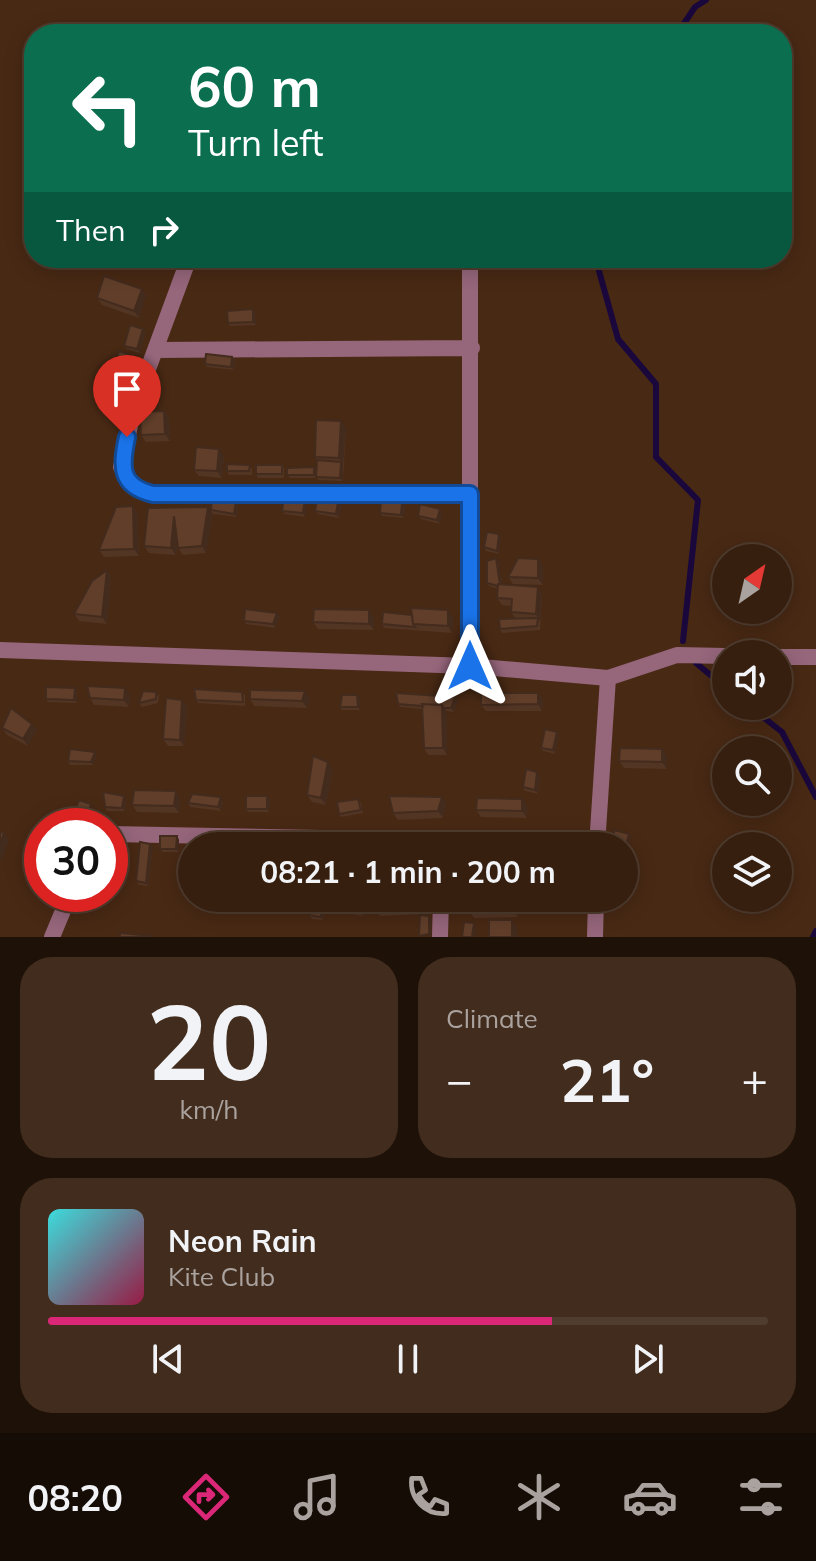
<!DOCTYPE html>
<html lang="en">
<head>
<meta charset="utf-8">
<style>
	:root { --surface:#361f0f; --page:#412c1d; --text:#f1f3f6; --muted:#aaa29e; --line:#503d2f; --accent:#db2777 }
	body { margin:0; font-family:Mulish,sans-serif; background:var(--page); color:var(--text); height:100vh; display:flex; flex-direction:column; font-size:30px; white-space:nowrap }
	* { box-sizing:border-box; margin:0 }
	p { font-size:26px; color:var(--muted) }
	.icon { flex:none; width:44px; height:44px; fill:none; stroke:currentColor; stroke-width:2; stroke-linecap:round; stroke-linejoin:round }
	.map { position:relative; height:937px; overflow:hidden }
	.panel { display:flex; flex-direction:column; gap:20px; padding:20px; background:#1e1108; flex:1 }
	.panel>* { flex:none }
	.guide { position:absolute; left:24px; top:24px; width:768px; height:244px; border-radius:32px; box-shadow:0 4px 20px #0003,0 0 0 2px var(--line); background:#0b6e4f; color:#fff; overflow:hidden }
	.needle { width:52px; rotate:34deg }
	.tools { position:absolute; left:712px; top:544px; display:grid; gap:16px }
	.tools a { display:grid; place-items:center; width:80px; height:80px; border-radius:50%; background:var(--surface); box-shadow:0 4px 20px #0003,0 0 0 2px var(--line); font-size:40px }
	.speed { position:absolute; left:24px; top:808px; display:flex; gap:16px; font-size:40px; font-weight:700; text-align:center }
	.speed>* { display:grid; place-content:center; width:104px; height:104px; border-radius:50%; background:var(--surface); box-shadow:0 4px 20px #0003,0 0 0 2px var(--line); line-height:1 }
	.speed .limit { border:12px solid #d22; background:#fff; color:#111 }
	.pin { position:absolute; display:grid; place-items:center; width:68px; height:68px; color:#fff; margin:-82px -34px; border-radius:50% 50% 50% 0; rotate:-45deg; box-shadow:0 0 8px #0007 }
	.pin .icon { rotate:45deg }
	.me { position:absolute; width:88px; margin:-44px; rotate:0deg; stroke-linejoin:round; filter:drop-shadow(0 0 6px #0008) }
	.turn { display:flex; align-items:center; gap:28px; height:168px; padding:0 32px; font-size:36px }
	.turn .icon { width:104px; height:104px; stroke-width:2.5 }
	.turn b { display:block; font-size:56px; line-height:68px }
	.then { display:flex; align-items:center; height:76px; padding:0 32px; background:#0003; gap:16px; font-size:30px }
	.big { font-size:60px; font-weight:700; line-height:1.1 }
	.panel .widget { flex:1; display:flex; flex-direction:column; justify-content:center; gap:12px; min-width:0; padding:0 28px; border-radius:32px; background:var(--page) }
	.panel .dial { align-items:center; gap:0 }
	.dial b { font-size:104px; line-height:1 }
	.song { display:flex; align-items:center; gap:24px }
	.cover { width:96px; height:96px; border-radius:12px; background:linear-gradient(135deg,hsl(180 70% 55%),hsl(340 70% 35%)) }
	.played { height:8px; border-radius:4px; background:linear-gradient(90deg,var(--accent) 70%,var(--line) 70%) }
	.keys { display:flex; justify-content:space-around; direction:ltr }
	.heat { display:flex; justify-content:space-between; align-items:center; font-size:44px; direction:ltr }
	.panel .tiles { flex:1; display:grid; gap:20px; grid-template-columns:1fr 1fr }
	.widget:last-child { grid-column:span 2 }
	.trip { position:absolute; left:178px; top:832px; width:460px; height:80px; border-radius:40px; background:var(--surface); box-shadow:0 4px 20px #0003,0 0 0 2px var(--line); font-weight:700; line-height:80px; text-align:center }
	.dock { display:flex; height:128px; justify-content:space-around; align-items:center; background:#160c06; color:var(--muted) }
	.dock .icon { width:56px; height:56px }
	.dock .active { color:var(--accent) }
	.dock b { font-size:36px; color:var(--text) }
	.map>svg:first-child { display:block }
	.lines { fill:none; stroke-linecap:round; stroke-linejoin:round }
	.stream { stroke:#1a083c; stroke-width:6 }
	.minor { stroke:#96667b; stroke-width:16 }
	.tertiary { stroke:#96667b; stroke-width:16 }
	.wall { fill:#533524 }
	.shaded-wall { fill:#432b1d }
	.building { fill:#603e2a; stroke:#432b1d; stroke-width:2 }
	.route-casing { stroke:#114b97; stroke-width:20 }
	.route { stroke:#1a73e8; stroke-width:14 }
</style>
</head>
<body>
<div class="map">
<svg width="816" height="937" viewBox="0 0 816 937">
	<rect width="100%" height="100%" fill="#482914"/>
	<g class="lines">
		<path class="stream" d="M677 34 695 7 706 0
			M601 258 599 271 618 339 656 384V457L698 500 683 641
			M696 663 726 688
			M749 706 782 732 816 797
			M813 937 816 931"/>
		<path class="minor" d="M189 258 134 407 121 467 133 487 153 494H470
			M470 258V666
			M155 350 472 348
			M110 834 597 843
			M597 846 608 678
			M52 937 70 894
			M440 937 441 898
			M595 937 596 898"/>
		<path class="tertiary" d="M0 650 470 666 608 678 677 655 726 656
			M778 657H816"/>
	</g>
	<path class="wall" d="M142 289 146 296 139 318 102 305 97 298Z
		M253 309 255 313 256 325 230 326 228 323Z
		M143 329 146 332 140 353 127 349 124 346Z
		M232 357 235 360 234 370 207 367 205 364Z
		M134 358 127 378 114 374 112 371Z
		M125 382 121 399 110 396 107 392Z
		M158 387 160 391 155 411H164L169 417 170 441 146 442 141 435 146 411 144 407Z
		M346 428 343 481 318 480 316 477V478H290L287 475 314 467 316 471 317 460 315 457Z
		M224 456 222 478 199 476 194 470Z
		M282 465 284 468V478H258L256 474Z
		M252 468V475H229L227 471Z
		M236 501 238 505 237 517 213 514 206 553 183 555 178 548 177 543 176 555 149 553 144 546 211 510Z
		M338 502 341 506 339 518 318 514 315 511Z
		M307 503 305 517 285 514 282 511Z
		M133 506 137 513 139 556 104 557 99 550Z
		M405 506 404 518 382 516 380 513Z
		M442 513 440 524 421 519 418 516Z
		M499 534 501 537 499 554 486 551 484 547Z
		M538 559 543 566V585L513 584 508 577Z
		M499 561 502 584 542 594 540 630 502 633 500 629 515 618 511 612V606L502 605 497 598 498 589 489 586 487 583Z
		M107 570 111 577 107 624 79 621 74 614Z
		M369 610 374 617V630L318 629 313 622Z
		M412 615 453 617 452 633 384 628 382 624Z
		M280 616 275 628 246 624 244 621Z
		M77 692V703L48 702 46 699Z
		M242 692 245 695V706L198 703 196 700Z
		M538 693 543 700 542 711H486L481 705Z
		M130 695 129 707 94 705 90 698Z
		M159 695 158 703 142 707 139 703Z
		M455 697 458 701 454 712 446 711 447 755H428L424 748 423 709 400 707 398 704Z
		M310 698 307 708 254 706 250 699Z
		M360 698V710H342L340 707Z
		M182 700 187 707 184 746H168L163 739Z
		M2 728 37 730 28 746 7 735Z
		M559 736 555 754 543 751 541 748Z
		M97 756 93 765H70L68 761Z
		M667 756V769L624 768 619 761Z
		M333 769 326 805 312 802 307 795Z
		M537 772 540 776 538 794 525 791 523 787Z
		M176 791 180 798 179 813 137 812 132 805Z
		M267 796 270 800 269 812H248L246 809Z
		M126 799 125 811H107L105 807Z
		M223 801 221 811 190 807 188 803Z
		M361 802 363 813 341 817 339 814Z
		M446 804 443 818 398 820 393 813Z
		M527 806V818L481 817 476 810Z
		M177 836 179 840V852H163L160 849Z
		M153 847 148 886 139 885 136 881Z
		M312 898H325L323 920 312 919 309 915Z
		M352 898 364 916 352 914 349 911Z
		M425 898 424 914 380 916 375 910Z
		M520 898 518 917 474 918 469 911Z
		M570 898H579L580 910 571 913 568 910Z"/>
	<path class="shaded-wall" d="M142 289 146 296 139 318 134 311Z
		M253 309 255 313 256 325 253 322Z
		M143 329 146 332 140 353 137 349Z
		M131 355 134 358 127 378 125 375Z
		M232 357 235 360 234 370 231 367Z
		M123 379 125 382 121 399 118 395Z
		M158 387 160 391 155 413 152 410Z
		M164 411 169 417 170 441 165 434Z
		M341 421 346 428 343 465 339 458Z
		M219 449 224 456 222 478 217 471Z
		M341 462 343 465V481L340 478Z
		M305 500 307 503 305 517 303 513Z
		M236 501 238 505 237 517 234 514Z
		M338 502 341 506 339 518 336 514Z
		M402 502 405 506 404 518 401 515Z
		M133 506 137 513 139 556 134 549Z
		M208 507 213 514 206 553 202 546Z
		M440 509 442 513 440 524 437 520Z
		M174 516 179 522 176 555 171 548Z
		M499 534 501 537 499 554 497 551Z
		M496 558 499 561 503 591 500 587Z
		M538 559 543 566V585L538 578Z
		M107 570 111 577 107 624 102 617Z
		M538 587 542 594 540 621 536 614Z
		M369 610 374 617V630L369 624Z
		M448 610 453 617 452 633 448 626Z
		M277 613 280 616 275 628 273 624Z
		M75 688 77 692V703L74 700Z
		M125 688 130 695 129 707 124 700Z
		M305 691 310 698 307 708 302 701Z
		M538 693 543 700 542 711 538 704Z
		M357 695 360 698V710L358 707Z
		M455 697 458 701 454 712 451 708Z
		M182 700 187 707 184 746 180 740Z
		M442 705 447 712V755L443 748Z
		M32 724 37 730 28 746 23 739Z
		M557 732 559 736 555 754 553 750Z
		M662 749 667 756V769L662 762Z
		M95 752 97 756 93 765 91 762Z
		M328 762 333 769 326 805 321 798Z
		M537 772 540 776 538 794 535 790Z
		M176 791 180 798 179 813 174 806Z
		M124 796 126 799 125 811 122 808Z
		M267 796 270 800 269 812 267 809Z
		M221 797 223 801 221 811 218 807Z
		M442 797 446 804 443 818 438 811Z
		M522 799 527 806V818L522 811Z
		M91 804 93 807 87 826H83Z
		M4 833 9 840 2 860 0 858V844Z
		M629 834 631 837 626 856 624 852Z
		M177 836 179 840V852L176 849Z
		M150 844 153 847 148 886 146 883Z
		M624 864 625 866 626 888 624 885Z
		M322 898H325L323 920 321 917Z
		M363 898H365L364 916 361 913Z
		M420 898H425L424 914 420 907Z
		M514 898H520L518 917 513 910Z
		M578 898 580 899V910L577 907Z
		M429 916 432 920 431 937 429 934Z
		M512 920 517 927V937H512Z
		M474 923 476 927 475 937H472Z"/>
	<path class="building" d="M104 276 142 289 134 311 97 298Z
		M253 309V322L228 323 227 311Z
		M130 325 143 329 137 349 124 346Z
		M119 351 131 355 125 375 112 371Z
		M206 354 232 357 231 367 205 364Z
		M112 376 123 379 118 395 107 392Z
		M149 385 158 387 152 410 144 407Z
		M164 411 165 434 141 435 140 412Z
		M316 420 341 421 339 458 315 457Z
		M196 447 219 449 217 471 194 470Z
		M317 460 341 462 340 478 316 477Z
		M227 464 250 465 249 471H227Z
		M256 465H282V474H256Z
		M314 467V475H287V468Z
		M284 497 305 500 303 513 282 511Z
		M212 498 236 501 234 514 211 510Z
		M317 499 338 502 336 514 315 511Z
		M381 500 402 502 401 515 380 513Z
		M420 504 440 509 437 520 418 516Z
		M133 506 134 549 99 550 116 507Z
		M208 507 202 546 178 548 174 516 171 548 144 546 148 508Z
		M487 532 499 534 497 551 484 547Z
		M496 558 500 584H498V586L487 583V561Z
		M518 558 538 559V578L508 577Z
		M107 570 102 617 74 614 92 581Z
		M498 584 538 587 536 614 511 612 512 599 497 598Z
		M411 608 448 610V626L413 624Z
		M245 609 277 613 273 624 244 621Z
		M314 609 369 610V624L313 622Z
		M383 612 412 615 413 624 415 627 382 624Z
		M538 618 537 626 500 629 499 619Z
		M87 686 125 688 124 700 90 698Z
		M46 687 75 688 74 700 46 699Z
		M194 689 242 692 243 702 196 700Z
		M250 690 305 691 302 701 250 699Z
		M143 691 156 692V699L139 703Z
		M396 693 455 697 451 708H444L442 705 422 704 423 706 398 704Z
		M481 693H538V704L481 705Z
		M342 695H357L358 707H340Z
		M166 698 182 700 180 740 163 739Z
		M422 704 442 705 443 748H424Z
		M11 708 32 724 23 739 2 728Z
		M545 729 557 732 553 750 541 748Z
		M620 748 662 749V762L619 761Z
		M70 749 95 752 91 762 68 761Z
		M313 756 328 762 321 798 307 795Z
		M526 769 537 772 535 790 523 787Z
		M134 790 176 791 174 806 132 805Z
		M103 792 124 796 122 808 105 807Z
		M192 794 221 797 218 807 188 803Z
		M246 796H267V809H246Z
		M389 796 442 797 438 811 393 813Z
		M477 798 522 799V811L476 810Z
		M358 799 361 810 339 814 337 802Z
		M79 800 91 804 83 826H74L70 823Z
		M614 830 629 834 624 852V846H614Z
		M0 832 4 833 0 844Z
		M160 836H177L176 849H160Z
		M217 840 263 841 260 846H216Z
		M476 841 497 844 496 846H477Z
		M140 842 150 844 146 883 136 881Z
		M312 898H322L321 917 309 915Z
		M352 898H363L361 913 349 911Z
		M375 898H420V907L375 910Z
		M469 898H514L513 910 469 911Z
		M570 898H578L577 907 568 910Z
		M420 915 429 916V934L419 936Z
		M489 920H512V937H489Z
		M464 922 474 923 472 937H462Z
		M120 933 152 936 120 937Z"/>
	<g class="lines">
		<defs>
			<path id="route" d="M127 437C121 466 119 486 153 494H470V666"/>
		</defs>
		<use href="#route" class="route-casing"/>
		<use href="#route" class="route"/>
	</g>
</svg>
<div class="tools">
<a><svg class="needle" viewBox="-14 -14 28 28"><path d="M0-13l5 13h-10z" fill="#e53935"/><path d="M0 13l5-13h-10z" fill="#aaa29e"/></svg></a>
<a><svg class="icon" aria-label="sound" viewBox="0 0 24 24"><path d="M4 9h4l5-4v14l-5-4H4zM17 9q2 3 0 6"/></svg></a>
<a><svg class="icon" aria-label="search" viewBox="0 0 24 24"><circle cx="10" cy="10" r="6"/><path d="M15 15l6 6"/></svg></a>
<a><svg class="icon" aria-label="layers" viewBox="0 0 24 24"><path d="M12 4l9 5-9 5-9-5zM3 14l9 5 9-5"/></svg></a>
</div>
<div class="speed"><div class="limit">30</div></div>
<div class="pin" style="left:127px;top:437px;background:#d93025"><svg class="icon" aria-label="arrive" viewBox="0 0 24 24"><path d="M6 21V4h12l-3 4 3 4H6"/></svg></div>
<svg class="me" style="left:470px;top:666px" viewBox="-20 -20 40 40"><path d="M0-17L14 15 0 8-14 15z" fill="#1a73e8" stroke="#fff" stroke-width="4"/></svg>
<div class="trip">08:21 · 1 min · 200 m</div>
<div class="guide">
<div class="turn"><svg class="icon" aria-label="left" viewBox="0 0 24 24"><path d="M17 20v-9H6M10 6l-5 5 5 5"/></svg><div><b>60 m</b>Turn left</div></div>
<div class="then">Then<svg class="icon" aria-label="right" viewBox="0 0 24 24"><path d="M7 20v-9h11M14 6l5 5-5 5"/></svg></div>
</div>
</div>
<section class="panel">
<div class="tiles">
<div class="widget dial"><b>20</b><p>km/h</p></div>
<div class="widget"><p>Climate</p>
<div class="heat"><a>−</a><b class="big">21°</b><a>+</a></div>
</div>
<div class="widget">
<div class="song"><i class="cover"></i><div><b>Neon Rain</b><p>Kite Club</p></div></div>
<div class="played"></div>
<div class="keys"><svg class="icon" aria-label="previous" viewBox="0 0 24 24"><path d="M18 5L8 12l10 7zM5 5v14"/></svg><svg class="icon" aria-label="pause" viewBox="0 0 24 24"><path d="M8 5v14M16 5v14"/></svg><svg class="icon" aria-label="next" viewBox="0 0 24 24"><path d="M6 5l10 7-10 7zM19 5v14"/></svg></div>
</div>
</div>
</section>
<nav class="dock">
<b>08:20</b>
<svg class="icon active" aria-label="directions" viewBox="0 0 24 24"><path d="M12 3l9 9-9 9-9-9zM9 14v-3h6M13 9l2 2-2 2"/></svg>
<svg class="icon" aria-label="music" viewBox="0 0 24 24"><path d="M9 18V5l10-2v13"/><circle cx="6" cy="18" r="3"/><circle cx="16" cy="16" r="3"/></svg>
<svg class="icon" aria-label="phone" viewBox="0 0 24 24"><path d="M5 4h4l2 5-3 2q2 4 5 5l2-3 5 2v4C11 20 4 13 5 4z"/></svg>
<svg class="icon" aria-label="climate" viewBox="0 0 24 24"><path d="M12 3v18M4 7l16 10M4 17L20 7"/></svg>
<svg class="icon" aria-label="car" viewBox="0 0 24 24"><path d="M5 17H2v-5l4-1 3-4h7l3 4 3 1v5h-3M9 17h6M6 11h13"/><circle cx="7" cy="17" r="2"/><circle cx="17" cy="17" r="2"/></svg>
<svg class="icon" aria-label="filters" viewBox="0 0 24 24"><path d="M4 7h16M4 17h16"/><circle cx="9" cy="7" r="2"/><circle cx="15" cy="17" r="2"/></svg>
</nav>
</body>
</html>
